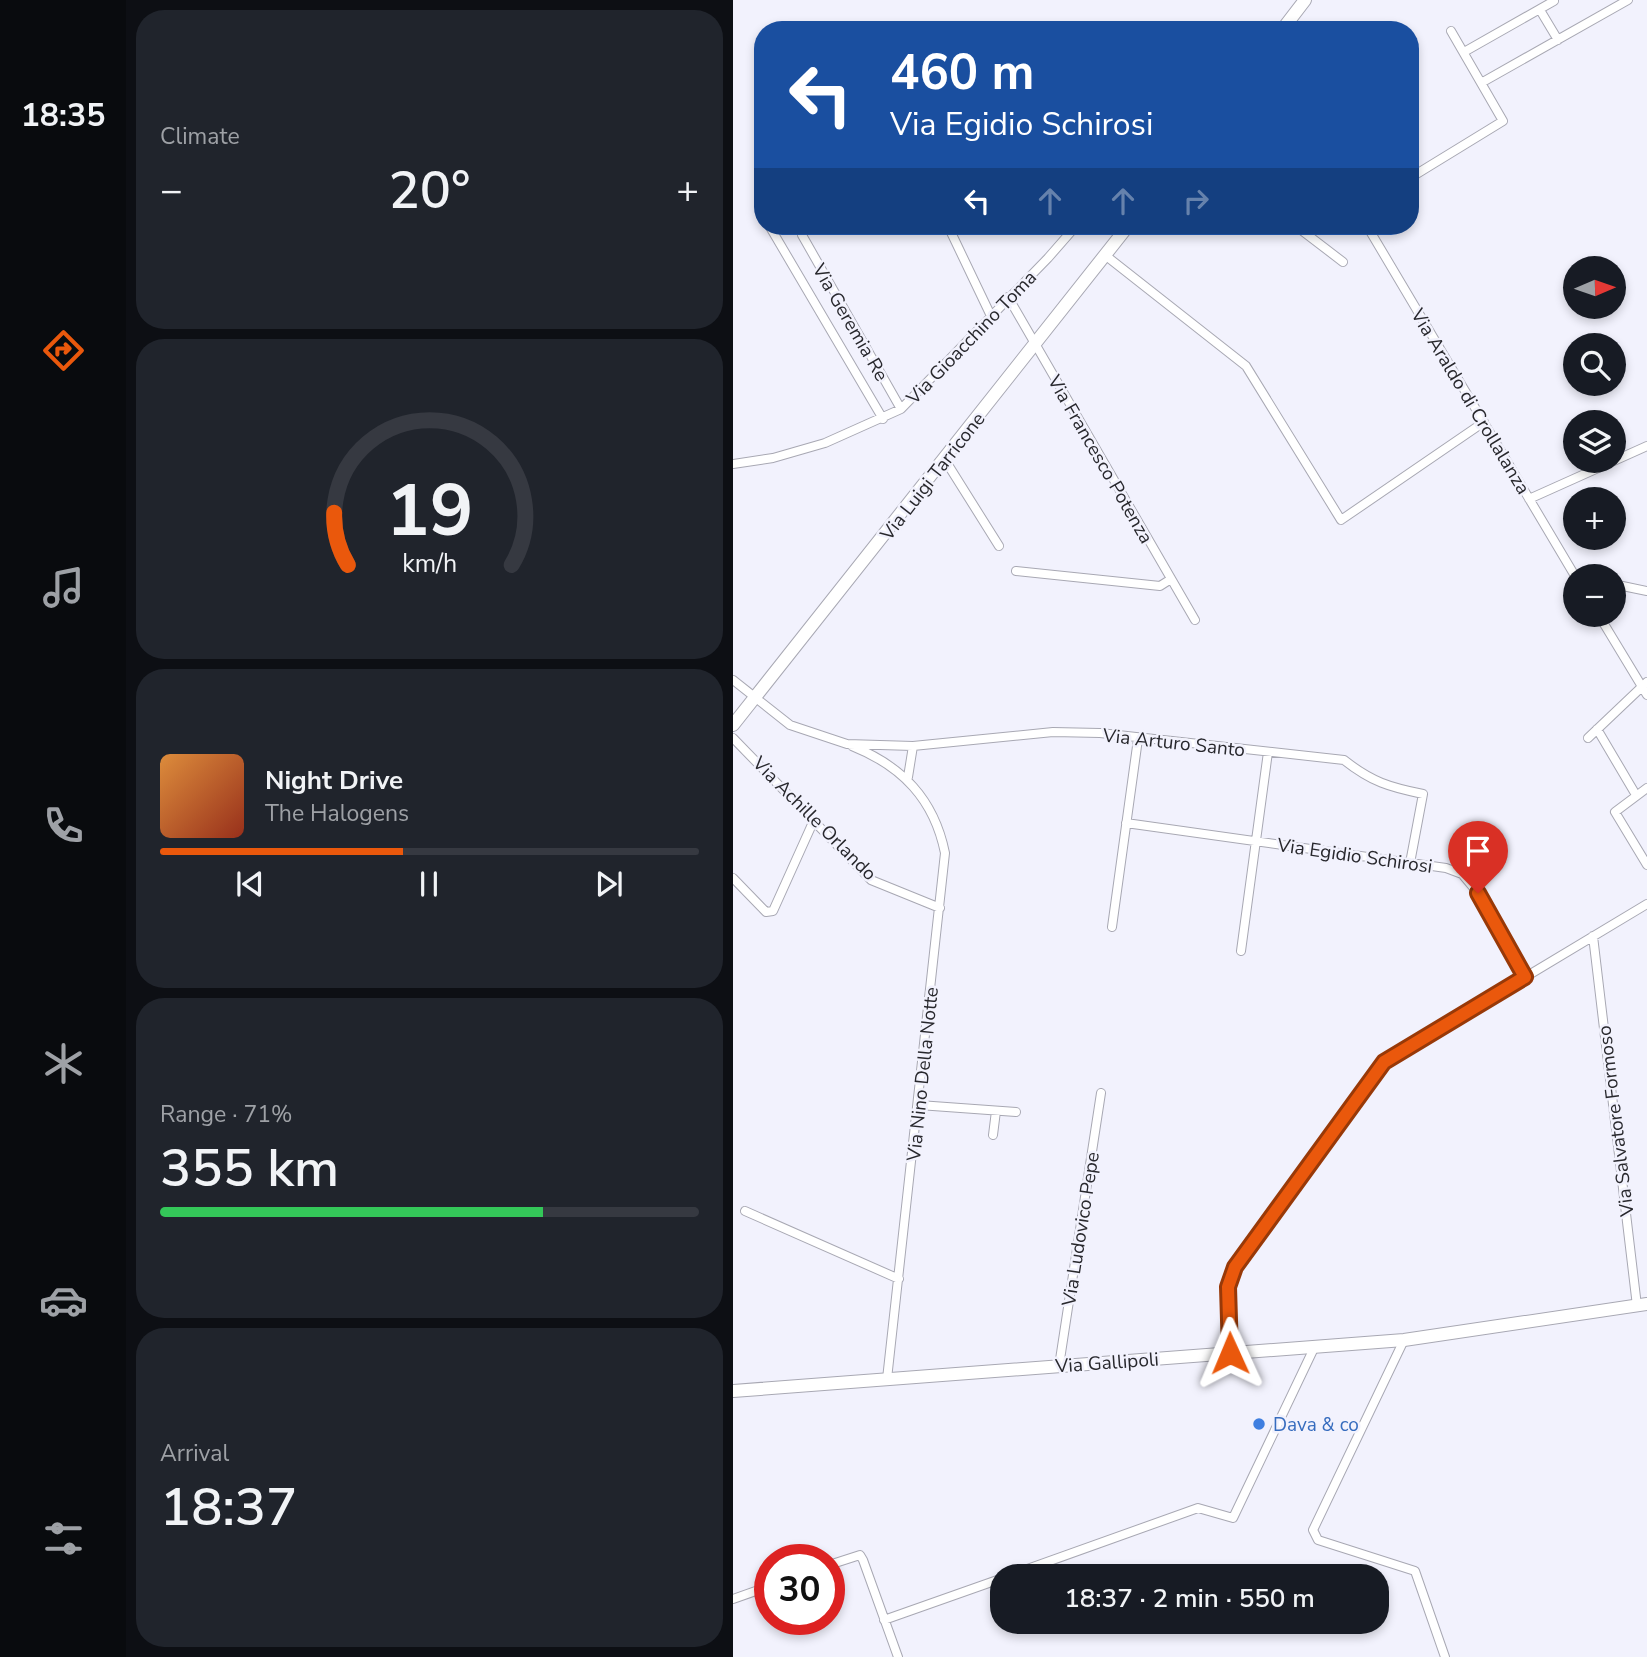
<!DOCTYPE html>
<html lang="en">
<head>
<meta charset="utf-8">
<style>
	:root { --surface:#171b24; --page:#20242c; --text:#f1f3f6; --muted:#9ea1a6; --line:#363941; --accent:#ea580c }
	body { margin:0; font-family:"Nunito Sans",sans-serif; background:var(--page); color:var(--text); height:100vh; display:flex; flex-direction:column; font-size:26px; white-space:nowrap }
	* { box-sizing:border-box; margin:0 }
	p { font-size:23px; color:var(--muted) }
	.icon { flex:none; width:38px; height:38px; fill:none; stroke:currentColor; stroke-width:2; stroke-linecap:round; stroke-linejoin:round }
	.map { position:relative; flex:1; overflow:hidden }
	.drawer { display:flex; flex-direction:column; gap:10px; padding:10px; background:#0d0f14; width:607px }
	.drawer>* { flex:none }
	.banner { position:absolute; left:21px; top:21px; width:665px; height:214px; border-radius:28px; box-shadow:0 4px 10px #0003; background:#1a4fa0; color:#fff; overflow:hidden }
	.needle { width:46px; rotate:88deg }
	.buttons { position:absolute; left:830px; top:256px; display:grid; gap:14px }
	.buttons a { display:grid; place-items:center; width:63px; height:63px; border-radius:50%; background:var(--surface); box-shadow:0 4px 10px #0003; font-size:35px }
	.speed { position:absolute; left:21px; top:1544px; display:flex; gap:14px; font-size:35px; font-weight:700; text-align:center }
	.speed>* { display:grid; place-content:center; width:91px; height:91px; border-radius:50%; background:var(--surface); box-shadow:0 4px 10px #0003; line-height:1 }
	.speed .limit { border:10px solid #d22; background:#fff; color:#111 }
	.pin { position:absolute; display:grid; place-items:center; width:60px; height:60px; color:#fff; margin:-72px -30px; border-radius:50% 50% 50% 0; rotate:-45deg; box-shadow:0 0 7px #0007 }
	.pin .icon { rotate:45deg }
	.me { position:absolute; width:77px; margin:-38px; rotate:359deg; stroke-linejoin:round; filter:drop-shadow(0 0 5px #0008) }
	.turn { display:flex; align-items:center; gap:24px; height:147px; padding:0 21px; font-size:32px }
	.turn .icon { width:91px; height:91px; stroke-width:2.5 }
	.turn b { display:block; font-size:49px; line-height:60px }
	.lanes { display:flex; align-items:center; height:66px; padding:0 21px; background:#0003; justify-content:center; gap:35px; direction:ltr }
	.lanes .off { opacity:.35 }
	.big { font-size:52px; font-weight:600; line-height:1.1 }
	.drawer .widget { flex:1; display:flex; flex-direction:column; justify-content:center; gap:10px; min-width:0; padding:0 24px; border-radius:28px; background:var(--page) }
	.drawer .dial { align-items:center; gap:0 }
	.dial svg { height:182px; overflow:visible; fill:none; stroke:var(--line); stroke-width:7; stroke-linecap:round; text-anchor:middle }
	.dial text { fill:var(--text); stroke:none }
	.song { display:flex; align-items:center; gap:21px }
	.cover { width:84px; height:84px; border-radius:10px; background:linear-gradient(135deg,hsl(30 70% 55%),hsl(10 70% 35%)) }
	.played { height:7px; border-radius:4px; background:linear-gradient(90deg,var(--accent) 45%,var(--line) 45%) }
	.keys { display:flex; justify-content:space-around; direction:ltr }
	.heat { display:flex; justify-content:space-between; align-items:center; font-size:38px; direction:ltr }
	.charge { height:10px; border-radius:5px; background:linear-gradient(90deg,#34c759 71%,var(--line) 0) }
	.trip { position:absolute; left:257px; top:1564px; width:399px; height:70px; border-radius:28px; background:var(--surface); box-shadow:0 4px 10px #0003; font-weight:600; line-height:70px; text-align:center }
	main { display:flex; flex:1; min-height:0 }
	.tab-bar { display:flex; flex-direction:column; width:126px; justify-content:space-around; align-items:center; background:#090b0e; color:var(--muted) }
	.tab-bar .icon { width:49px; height:49px }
	.tab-bar .current { color:var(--accent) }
	.tab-bar b { font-size:32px; color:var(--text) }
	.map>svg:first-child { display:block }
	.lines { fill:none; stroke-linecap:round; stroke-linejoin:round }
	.street-casing { stroke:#a8a8b3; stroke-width:10 }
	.secondary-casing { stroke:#a8a8b3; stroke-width:14 }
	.street { stroke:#fff; stroke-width:8 }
	.secondary { stroke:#fff; stroke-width:12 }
	.route-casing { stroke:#983908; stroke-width:18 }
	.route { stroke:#ea580c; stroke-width:12 }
	.shop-dot { fill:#3f7fe0; stroke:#f2f2fd; stroke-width:2.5 }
	.labels { text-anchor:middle; stroke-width:5; stroke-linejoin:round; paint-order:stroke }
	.street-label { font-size:19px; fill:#28282d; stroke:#f2f2fd }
	.shop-label { font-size:19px; fill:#366cbe; stroke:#f2f2fd; text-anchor:start }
</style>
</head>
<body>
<main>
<nav class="tab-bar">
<b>18:35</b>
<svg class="icon current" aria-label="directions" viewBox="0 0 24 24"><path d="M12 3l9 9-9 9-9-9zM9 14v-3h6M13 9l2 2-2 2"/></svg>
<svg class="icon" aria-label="music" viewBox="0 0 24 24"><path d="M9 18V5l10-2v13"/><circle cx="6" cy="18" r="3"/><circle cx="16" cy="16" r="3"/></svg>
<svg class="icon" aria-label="phone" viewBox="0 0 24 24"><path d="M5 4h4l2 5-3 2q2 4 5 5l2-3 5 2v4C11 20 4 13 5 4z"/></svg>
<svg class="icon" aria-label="climate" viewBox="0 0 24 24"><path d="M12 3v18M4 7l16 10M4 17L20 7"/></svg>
<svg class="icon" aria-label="car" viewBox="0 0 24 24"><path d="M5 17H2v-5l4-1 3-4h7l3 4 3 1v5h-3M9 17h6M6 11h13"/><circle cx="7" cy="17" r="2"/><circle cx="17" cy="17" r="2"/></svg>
<svg class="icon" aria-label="filters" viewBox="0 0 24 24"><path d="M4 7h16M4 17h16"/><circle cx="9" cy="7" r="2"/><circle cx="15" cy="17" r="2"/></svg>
</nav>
<section class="drawer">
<div class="widget"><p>Climate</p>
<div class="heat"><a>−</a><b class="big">20°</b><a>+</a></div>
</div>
<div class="widget dial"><svg viewBox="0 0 100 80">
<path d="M14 69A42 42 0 1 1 86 69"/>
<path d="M14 69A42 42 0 0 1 8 46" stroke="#ea580c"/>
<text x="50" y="56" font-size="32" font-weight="700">19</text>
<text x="50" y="72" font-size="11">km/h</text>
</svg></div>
<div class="widget">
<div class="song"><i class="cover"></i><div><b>Night Drive</b><p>The Halogens</p></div></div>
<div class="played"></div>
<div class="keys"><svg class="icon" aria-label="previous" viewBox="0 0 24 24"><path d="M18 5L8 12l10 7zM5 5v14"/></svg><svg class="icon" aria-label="pause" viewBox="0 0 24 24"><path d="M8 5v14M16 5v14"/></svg><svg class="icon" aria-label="next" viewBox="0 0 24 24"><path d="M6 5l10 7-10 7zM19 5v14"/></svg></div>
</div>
<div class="widget"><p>Range · 71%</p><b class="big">355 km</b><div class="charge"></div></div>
<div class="widget"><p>Arrival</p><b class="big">18:37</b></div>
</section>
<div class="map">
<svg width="914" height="1657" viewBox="0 0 914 1657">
	<rect width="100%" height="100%" fill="#f2f2fd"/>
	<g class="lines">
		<defs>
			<path id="street" d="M807 10 825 40
				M731 52 821 1
				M748 83 895 0
				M677 178 770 121 718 31
				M215 226 258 316
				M563 226 610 262
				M634 226 842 576
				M37 227 150 419
				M69 235 168 409
				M372 255 513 366 608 520 751 422
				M275 297 462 620
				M212 460 266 546
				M0 464 40 458 92 443 168 409 315 258 343 226
				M796 499 914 446
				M283 571 427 586 438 579
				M880 584 914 591
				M865 614 914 695
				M0 680 57 725 114 744 180 746 320 732 367 733 611 760C639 782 656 787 690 794L677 863
				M864 729 903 795
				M0 738 138 880 207 908
				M855 738 914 682
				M119 746C169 766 201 799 212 853L154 1379
				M175 777 180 746
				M914 788 882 812 914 865
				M393 823 713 868 729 874 745 893 792 977
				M0 878 33 912 40 911 81 820
				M379 927 405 739
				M860 936 904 1306
				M508 951 535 752
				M186 1105 283 1112
				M260 1135 263 1111
				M12 1211 166 1279
				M671 1340 580 1530 585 1540 682 1571 712 1657
				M497 1353 496 1287 502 1267 651 1062 914 904
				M326 1366 368 1093
				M96 1565 127 1555 130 1560 165 1657
				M272 1577 465 1508 500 1518 582 1346
				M0 1599 37 1586
				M151 1620 270 1578"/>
			<path id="secondary" d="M549 30 572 0
				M0 725 395 226
				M0 1391 671 1340 914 1304"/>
		</defs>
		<use href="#street" class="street-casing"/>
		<use href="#secondary" class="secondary-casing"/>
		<use href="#street" class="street"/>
		<use href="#secondary" class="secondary"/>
	</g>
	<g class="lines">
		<defs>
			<path id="route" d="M497 1353 495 1287 502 1267 651 1062 792 977 745 893"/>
		</defs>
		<use href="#route" class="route-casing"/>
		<use href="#route" class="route"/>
	</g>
	<circle class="shop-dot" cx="526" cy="1424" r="7"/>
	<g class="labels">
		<g class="street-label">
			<text transform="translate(118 322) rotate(60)" y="7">Via Geremia Re</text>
			<text transform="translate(238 337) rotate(-46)" y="7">Via Gioacchino Toma</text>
			<text transform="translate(738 401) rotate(59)" y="7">Via Araldo di Crollalanza</text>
			<text transform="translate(368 459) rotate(60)" y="7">Via Francesco Potenza</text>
			<text transform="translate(199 476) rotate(-52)" y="7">Via Luigi Tarricone</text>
			<text transform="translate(441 742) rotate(6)" y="7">Via Arturo Santo</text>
			<text transform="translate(82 818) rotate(45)" y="7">Via Achille Orlando</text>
			<text transform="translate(622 855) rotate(8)" y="7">Via Egidio Schirosi</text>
			<text transform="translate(189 1074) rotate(-84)" y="7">Via Nino Della Notte</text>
			<text transform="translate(882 1121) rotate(-97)" y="7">Via Salvatore Formoso</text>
			<text transform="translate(347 1229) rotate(-81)" y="7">Via Ludovico Pepe</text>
			<text transform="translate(374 1362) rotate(-4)" y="7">Via Gallipoli</text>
		</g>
		<g class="shop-label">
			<text x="540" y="1431">Dava &amp; co</text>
		</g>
	</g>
</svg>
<div class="buttons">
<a><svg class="needle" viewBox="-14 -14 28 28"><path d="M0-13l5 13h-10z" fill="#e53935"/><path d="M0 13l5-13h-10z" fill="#9ea1a6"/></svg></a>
<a><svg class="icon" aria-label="search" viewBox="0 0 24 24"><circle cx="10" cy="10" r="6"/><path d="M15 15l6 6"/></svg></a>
<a><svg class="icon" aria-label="layers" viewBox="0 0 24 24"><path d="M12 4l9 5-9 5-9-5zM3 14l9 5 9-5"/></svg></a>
<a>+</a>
<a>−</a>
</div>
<div class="speed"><div class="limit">30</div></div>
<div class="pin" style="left:745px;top:893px;background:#d93025"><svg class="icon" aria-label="arrive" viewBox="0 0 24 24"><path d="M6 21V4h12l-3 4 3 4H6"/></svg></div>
<svg class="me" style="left:497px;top:1353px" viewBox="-20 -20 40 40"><path d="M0-17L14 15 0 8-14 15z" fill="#ea580c" stroke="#fff" stroke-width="4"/></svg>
<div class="trip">18:37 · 2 min · 550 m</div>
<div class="banner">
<div class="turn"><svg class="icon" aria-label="left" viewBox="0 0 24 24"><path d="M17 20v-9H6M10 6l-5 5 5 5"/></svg><div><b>460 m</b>Via Egidio Schirosi</div></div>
<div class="lanes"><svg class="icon" aria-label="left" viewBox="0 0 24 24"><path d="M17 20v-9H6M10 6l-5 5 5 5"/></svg><svg class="icon off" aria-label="ahead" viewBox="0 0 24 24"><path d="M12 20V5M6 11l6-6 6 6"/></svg><svg class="icon off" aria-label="ahead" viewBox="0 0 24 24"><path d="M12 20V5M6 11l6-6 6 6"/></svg><svg class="icon off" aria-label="right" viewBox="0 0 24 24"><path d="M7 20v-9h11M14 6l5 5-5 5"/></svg></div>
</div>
</div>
</main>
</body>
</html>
